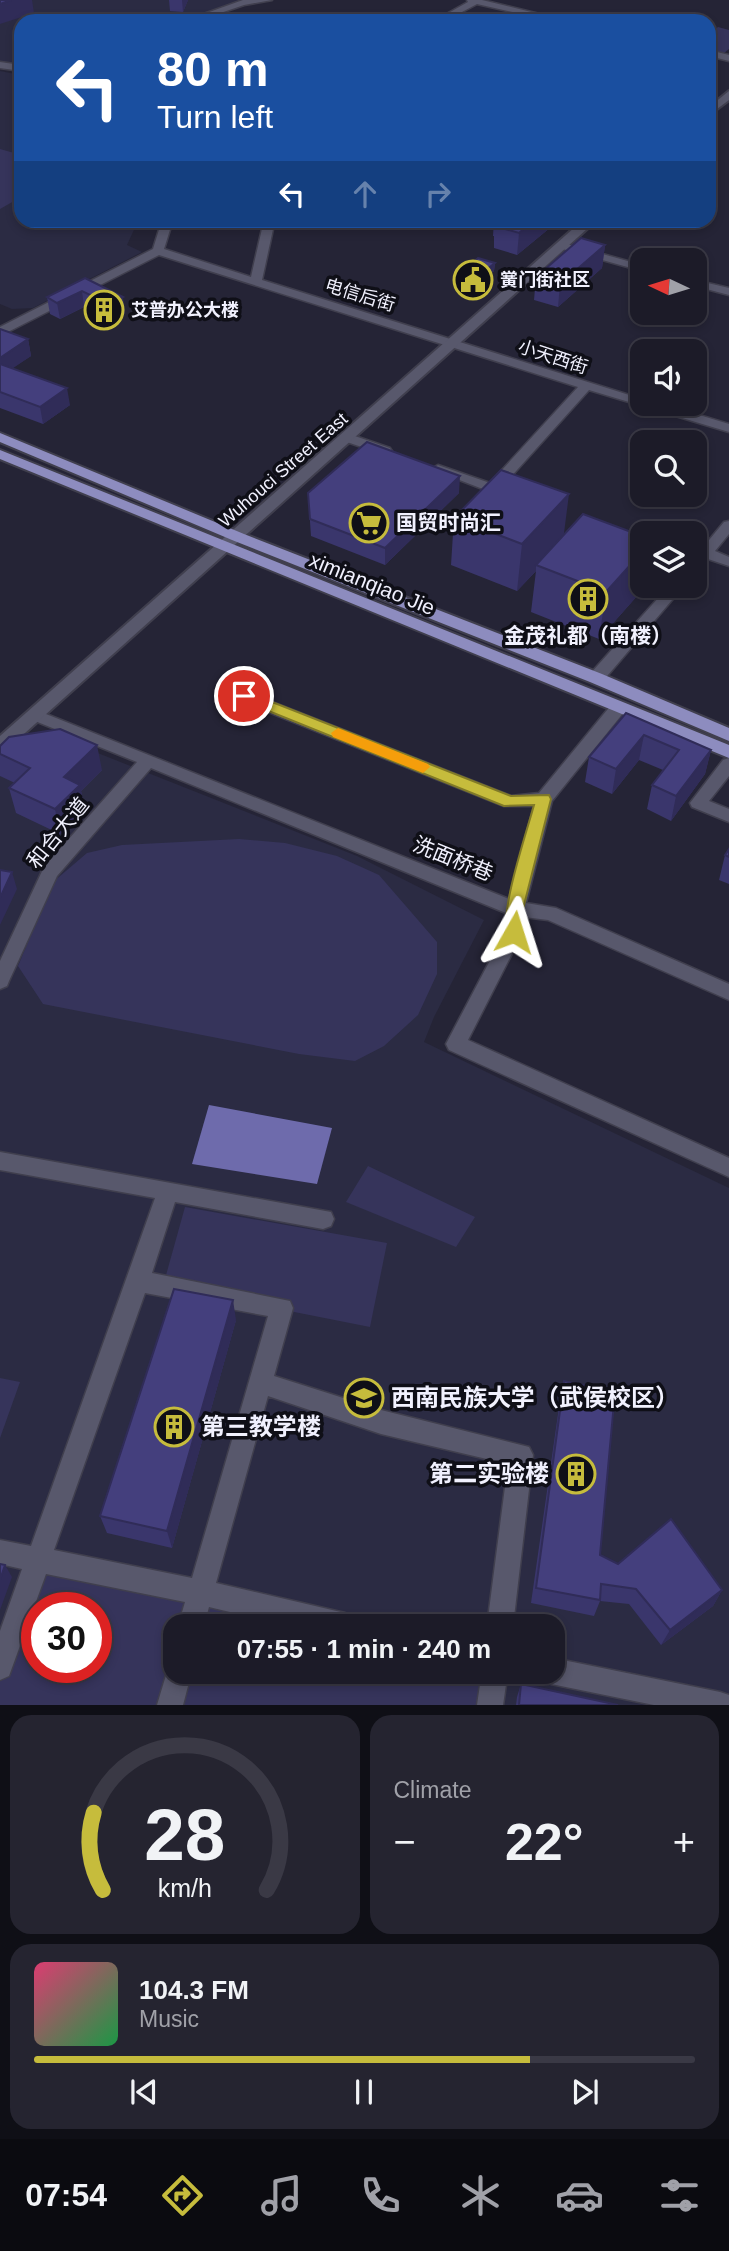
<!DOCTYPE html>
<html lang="en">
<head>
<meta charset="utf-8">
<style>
	:root { --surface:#1c1b28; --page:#252430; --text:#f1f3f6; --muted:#a0a1a8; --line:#3a3945; --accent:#c6bc3c }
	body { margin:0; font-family:Arial,"Noto Sans SC",sans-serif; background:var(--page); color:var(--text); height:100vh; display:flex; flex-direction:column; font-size:26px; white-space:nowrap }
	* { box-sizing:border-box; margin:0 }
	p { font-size:23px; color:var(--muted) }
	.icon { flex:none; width:38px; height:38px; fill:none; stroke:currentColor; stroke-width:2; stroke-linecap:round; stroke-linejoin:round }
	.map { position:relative; height:1705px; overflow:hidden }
	.side { display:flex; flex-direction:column; gap:10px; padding:10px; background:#0f0f16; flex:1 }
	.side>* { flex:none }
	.top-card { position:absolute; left:14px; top:14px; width:702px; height:214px; border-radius:21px; box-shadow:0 4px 10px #0003,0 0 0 2px var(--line); background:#1a4fa0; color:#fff; overflow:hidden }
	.needle { width:46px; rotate:274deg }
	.fabs { position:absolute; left:630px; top:248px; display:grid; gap:14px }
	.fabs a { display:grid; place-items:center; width:77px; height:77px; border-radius:14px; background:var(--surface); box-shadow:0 4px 10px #0003,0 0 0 2px var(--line); font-size:35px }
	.speed { position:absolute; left:21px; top:1592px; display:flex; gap:14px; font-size:35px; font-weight:700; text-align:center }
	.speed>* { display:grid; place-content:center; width:91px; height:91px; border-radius:50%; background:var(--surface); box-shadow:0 4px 10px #0003,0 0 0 2px var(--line); line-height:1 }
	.speed .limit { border:10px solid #d22; background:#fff; color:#111 }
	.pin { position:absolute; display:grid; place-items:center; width:60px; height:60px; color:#fff; margin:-30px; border:4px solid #fff; border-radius:50%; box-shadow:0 2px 7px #0007 }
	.me { position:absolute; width:77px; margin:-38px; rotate:6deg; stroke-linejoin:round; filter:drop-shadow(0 0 5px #0008) }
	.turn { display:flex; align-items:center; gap:24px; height:147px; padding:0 28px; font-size:32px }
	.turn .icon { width:91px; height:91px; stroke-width:2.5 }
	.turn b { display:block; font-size:49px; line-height:60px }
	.lanes { display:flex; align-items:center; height:66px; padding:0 28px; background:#0003; justify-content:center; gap:35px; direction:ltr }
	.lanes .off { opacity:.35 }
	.big { font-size:52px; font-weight:700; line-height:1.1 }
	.side .tile { flex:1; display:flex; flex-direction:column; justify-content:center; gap:10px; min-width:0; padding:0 24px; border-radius:21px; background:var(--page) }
	.side .dial { align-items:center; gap:0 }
	.dial svg { height:182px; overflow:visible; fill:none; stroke:var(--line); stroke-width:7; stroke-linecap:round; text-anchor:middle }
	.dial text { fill:var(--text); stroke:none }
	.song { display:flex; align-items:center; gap:21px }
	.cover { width:84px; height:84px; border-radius:10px; background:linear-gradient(135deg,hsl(340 70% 55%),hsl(140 70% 35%)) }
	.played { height:7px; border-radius:4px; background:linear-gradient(90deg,var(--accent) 75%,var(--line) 75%) }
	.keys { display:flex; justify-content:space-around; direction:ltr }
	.heat { display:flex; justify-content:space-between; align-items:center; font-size:38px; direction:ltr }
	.side .tiles { flex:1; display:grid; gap:10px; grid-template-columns:1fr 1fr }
	.tile:last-child { grid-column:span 2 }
	.trip { position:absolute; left:163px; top:1614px; width:402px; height:70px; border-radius:21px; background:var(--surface); box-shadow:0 4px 10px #0003,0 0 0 2px var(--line); font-weight:700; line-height:70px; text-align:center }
	.tab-bar { display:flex; height:112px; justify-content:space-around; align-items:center; background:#0b0b10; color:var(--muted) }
	.tab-bar .icon { width:49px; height:49px }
	.tab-bar .on { color:var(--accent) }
	.tab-bar b { font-size:32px; color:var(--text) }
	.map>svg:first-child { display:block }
	.built { fill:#2b2b43; fill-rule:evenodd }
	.green { fill:#36345b; fill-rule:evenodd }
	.water { fill:#6e6bac }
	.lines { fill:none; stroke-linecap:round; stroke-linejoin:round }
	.minor-casing { stroke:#403f4e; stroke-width:3 }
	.tertiary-casing { stroke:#403f4e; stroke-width:4 }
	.primary-casing { stroke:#403f4e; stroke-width:4 }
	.minor { fill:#58586c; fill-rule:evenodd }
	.tertiary { fill:#58586c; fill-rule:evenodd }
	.primary { fill:#8d8cbf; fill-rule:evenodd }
	.wall { fill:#3a366c }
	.shaded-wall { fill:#302c58 }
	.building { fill:#443f7d; stroke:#302c58; stroke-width:2 }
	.route { fill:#c6bc3c; stroke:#817a27; stroke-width:2 }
	.slow { fill:#f59e0b }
	.labels { text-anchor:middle; stroke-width:7; stroke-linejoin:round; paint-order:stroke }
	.far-poi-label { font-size:18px; font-weight:bold; fill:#f1f1fe; stroke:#0f0f17; text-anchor:start }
	.far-street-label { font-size:18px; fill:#f1f1fe; stroke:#0f0f17 }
	.poi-label { font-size:21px; font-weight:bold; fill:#f1f1fe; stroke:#0f0f17; text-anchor:start }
	.street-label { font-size:21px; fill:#f1f1fe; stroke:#0f0f17 }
	.near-poi-label { font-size:24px; font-weight:bold; fill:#f1f1fe; stroke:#0f0f17; text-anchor:start }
</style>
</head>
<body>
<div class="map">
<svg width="729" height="1705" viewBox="0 0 729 1705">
	<rect width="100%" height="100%" fill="#252436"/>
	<path class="built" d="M0 0H242L181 21H21V65L0 62Z
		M0 71 21 75V220L138 221 127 245 142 252 33 308 12 309 0 304Z
		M55 736 357 856 484 920 434 1017 424 1042 729 1188V1705H0V766ZM37 1608H96V1668H37ZM175 1626H553V1671H175Z"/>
	<path class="green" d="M718 27 729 30V49L724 53 709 50V34Z
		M0 149 21 155V197L0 209Z
		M239 839 285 843 337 856 379 875 437 942V974L418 1015 384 1046 355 1061 299 1054 43 1004 18 966 53 882 87 853 122 845Z
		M368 1166 475 1217 456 1247 346 1202Z
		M185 1207 387 1243 370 1327 163 1286Z
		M0 1378 20 1382 0 1438Z
		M38 1560 346 1626H175V1671H495L490 1705H0V1667ZM37 1608H96V1668H37Z"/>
	<path class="water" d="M209 1105 332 1128 317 1184 192 1164Z"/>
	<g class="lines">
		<defs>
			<path id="minor" d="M243 0H272L244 5 197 21H184Z
				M467 0H482L568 21H553L477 4 445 21H434L468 2Z
				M709 50 729 55V61L709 56Z
				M0 62 21 65V71L0 68Z
				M162 220H173L164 249 251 277 264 220H275L262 280 642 399V404H663L729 424V432L589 390 498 491H488L431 469 438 465 490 483 578 387 159 255 0 336V327L153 249Z
				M563 243 642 265V271L559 248 557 246Z
				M695 280 729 288V295L695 286Z
				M349 434 390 448 392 451 385 455 344 441V435Z
				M729 521V534L715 551 729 557V566L708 559 700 569 695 570V557L724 522Z
				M669 586H684L602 682H590L588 678 590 674Z
				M244 691 511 796 539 793 612 704H624L626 708 624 712 552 801 526 903 556 908 729 984V1000L548 920 524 917 523 932 468 1040 729 1158V1177L449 1050 446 1044 505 932 506 913 151 768 57 876 9 981 7 986 0 989V961L44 867 137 762 30 719 28 715 30 711 36 710 509 899 534 806H504L238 700 236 696Z
				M729 758V776L709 801 729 809V822L692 807 690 803 723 760Z
				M0 1152 331 1212 334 1219 331 1226 323 1229 175 1202 152 1273 290 1301 293 1308 274 1376 381 1410 529 1447 533 1455 513 1626H487L508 1464 381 1434 268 1396 216 1583 345 1613 354 1617 358 1626H289L209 1607 204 1626H178L185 1602 46 1574 9 1676 0 1680V1631L22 1569 0 1564V1540L31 1546 155 1198 0 1170ZM145 1293 268 1316 192 1578 54 1550Z
				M553 1658 720 1692 729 1695V1705H654L551 1684 542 1680 538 1671H553Z
				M175 1660V1671H192L183 1705H157L170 1662Z
				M482 1671H508L503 1705H477Z"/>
			<path id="tertiary" d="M729 91V100L709 115V107Z
				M583 220H597L6 750 0 752V736Z"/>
			<path id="primary" d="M0 433 244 534 602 674 729 728V741L590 682 232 540 0 442Z
				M0 450 729 745V758L0 459Z"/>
		</defs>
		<use href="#minor" class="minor-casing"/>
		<use href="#tertiary" class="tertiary-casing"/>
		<use href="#primary" class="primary-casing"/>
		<use href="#minor" class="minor"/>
		<use href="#tertiary" class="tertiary"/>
		<use href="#primary" class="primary"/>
	</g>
	<path class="wall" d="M169 0H188L183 12 170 11Z
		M494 220H552L551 227 517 255 494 248V236H493Z
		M605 245 602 268 558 307 534 300 536 277Z
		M495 263 494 271 478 284 461 279 462 271Z
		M85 278 125 313 111 320 84 307 60 319 50 314 47 297Z
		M0 329 28 339 31 356 12 368 70 405 43 424 0 408Z
		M308 493H459L385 565 311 536Z
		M454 518 564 535 645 587 599 639 531 612 536 571 517 591 451 565Z
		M626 713 711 750 705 774 671 821 647 809 652 785 663 770 639 760 612 794 585 782 589 757Z
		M0 746 102 770 81 791 85 809 60 834 16 813 9 788 15 783 0 776Z
		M729 849V884L719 880 725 855Z
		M236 1320 172 1548 107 1533 100 1516Z
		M564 1381 600 1555 618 1564 722 1590 713 1606 661 1645 629 1604 600 1601 594 1616 531 1603 560 1400Z
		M521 1684 618 1705H516L517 1697Z"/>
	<path class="shaded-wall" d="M11 0H32L34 13 0 24V4Z
		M182 0H188L183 12Z
		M534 220H552L551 227 517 255 519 233Z
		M605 245 602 268 558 307 560 284Z
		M495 263 494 271 478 284V276Z
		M82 291 84 307 60 319 57 303Z
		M123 297 125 313 111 320 109 304Z
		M28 339 31 356 0 377V358Z
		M67 388 70 405 43 424 40 407Z
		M460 476 459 493 385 565V548Z
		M569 494 563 541 536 565V571L517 591 522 544Z
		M642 552V586L645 587 599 639 606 592Z
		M644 735 639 760 612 794 616 769Z
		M97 745 102 770 81 791 85 809 60 834 55 809 64 777Z
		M711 750 705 774 671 821 676 796Z
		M12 872 17 889 0 925V898Z
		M233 1300 236 1320 172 1548 167 1531Z
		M5 1565 12 1577 0 1610V1580Z
		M722 1590 713 1606 661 1645 670 1630Z"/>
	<path class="building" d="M0 0H11L0 4Z
		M502 220H534L519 233 495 226Z
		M581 238 605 245 560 284 536 277Z
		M478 258 495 263 478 276 462 271Z
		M85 278 123 297 109 304 82 291 57 303 47 297Z
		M0 329 28 339 0 358Z
		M0 364 67 388 40 407 0 392Z
		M367 442 460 476 385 548 310 519 308 493Z
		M501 470 569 494 522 544 454 518Z
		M583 514 642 536V552L606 592 536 565Z
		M626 713 711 750 676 796 652 785 679 750 644 735 616 769 589 757Z
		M60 729 97 745 64 777 80 785 55 809 9 788 30 768 0 754V746L9 737Z
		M729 849V857L725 855Z
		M0 870 12 872 0 898Z
		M174 1289 233 1300 167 1531 100 1516Z
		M564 1381 615 1392 600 1555 618 1564 671 1519 722 1590 670 1630 636 1589 601 1584 600 1600 536 1588Z
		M0 1564 5 1565 0 1580Z
		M521 1684 618 1705H519Z"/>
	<path class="route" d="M244 691 511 796 549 795 551 799 523 909 520 936H508C498 916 527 831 534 805L504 806 239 699 236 696 239 692Z"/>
	<path class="slow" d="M338 728 428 764 430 767 423 773 333 737 331 733Z"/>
	<defs>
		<symbol id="civic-ring" viewBox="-11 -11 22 22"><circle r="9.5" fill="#0f0f17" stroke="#c6bc3c" stroke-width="1.5"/><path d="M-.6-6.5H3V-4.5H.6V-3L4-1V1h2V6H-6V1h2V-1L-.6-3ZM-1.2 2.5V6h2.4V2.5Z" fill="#c6bc3c"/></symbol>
		<symbol id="building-ring" viewBox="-11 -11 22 22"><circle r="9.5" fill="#0f0f17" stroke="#c6bc3c" stroke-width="1.5"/><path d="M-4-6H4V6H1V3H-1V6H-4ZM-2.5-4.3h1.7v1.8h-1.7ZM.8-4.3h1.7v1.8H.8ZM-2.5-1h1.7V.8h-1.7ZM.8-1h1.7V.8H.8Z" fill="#c6bc3c"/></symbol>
		<symbol id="supermarket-ring" viewBox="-11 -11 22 22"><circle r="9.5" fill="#0f0f17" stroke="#c6bc3c" stroke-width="1.5"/><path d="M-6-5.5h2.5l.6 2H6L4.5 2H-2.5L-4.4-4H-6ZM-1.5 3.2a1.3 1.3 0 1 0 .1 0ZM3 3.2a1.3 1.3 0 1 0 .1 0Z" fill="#c6bc3c"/></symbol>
		<symbol id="university-ring" viewBox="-11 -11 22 22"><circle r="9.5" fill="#0f0f17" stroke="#c6bc3c" stroke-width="1.5"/><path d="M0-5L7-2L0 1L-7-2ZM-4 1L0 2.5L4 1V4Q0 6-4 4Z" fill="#c6bc3c"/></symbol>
	</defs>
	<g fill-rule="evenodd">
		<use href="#civic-ring" x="451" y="258" width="44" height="44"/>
		<use href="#building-ring" x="82" y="288" width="44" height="44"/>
		<use href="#supermarket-ring" x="347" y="501" width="44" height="44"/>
		<use href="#building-ring" x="566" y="577" width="44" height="44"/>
		<use href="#university-ring" x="342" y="1376" width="44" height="44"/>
		<use href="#building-ring" x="152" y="1405" width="44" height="44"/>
		<use href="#building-ring" x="554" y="1452" width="44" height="44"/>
	</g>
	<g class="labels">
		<g class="far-poi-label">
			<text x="500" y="286">黉门街社区</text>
			<text x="131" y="316">艾普办公大楼</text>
		</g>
		<g class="far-street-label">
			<text transform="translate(360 295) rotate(17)" y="6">电信后街</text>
			<text transform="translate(553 357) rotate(18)" y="6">小天西街</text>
			<text transform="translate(283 470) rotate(-41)" y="6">Wuhouci Street East</text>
		</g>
		<g class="poi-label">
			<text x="396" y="530">国贸时尚汇</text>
			<text x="588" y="643" text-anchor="middle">金茂礼都（南楼）</text>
		</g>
		<g class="street-label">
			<text transform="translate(372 584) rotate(22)" y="7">ximianqiao Jie</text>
			<text transform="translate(58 833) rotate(-51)" y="7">和合大道</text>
			<text transform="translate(453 859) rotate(22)" y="7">洗面桥巷</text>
		</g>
		<g class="near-poi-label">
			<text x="391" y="1406">西南民族大学（武侯校区）</text>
			<text x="201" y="1435">第三教学楼</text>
			<text x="549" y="1482" text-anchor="end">第二实验楼</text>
		</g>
	</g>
</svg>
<div class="fabs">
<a><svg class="needle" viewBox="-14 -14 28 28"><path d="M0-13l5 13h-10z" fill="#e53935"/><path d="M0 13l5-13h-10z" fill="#a0a1a8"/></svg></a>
<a><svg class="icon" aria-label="sound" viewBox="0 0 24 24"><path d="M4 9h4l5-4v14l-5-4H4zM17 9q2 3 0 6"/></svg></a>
<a><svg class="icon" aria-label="search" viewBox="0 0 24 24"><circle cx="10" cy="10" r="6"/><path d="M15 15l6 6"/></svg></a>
<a><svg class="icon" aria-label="layers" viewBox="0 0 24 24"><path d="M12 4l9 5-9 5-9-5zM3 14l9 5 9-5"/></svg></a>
</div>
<div class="speed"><div class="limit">30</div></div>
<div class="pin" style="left:244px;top:696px;background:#d93025"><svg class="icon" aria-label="arrive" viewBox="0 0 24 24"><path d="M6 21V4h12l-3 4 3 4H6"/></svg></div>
<svg class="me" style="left:514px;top:932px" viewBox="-20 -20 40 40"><path d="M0-17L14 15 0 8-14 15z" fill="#c6bc3c" stroke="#fff" stroke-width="4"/></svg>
<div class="trip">07:55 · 1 min · 240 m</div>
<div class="top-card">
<div class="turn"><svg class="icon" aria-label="left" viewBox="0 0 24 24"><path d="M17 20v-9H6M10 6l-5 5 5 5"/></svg><div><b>80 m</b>Turn left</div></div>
<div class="lanes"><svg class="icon" aria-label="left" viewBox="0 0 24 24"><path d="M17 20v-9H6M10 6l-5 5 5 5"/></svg><svg class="icon off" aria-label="ahead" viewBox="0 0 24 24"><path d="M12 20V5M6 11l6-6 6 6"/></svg><svg class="icon off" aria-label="right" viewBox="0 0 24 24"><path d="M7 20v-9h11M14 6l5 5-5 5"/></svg></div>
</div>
</div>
<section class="side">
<div class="tiles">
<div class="tile dial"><svg viewBox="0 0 100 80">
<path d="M14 69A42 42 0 1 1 86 69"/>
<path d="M14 69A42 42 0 0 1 10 35" stroke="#c6bc3c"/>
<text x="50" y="56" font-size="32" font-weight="700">28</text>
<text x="50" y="72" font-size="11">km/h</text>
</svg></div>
<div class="tile"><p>Climate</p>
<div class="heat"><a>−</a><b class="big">22°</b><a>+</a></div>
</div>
<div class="tile">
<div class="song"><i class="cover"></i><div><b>104.3 FM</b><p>Music</p></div></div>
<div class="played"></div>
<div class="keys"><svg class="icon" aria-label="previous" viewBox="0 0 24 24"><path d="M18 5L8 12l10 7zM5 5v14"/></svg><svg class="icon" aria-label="pause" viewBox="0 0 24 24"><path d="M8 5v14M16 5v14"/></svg><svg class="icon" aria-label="next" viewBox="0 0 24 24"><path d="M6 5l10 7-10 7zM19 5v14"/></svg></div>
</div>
</div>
</section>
<nav class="tab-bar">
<b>07:54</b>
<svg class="icon on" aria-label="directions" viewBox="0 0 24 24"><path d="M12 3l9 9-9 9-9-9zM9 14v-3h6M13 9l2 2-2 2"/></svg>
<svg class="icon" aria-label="music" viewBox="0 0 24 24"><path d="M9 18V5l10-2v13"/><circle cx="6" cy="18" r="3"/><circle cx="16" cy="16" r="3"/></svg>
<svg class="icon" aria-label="phone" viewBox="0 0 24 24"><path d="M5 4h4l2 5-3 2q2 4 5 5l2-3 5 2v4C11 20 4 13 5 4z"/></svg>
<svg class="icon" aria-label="climate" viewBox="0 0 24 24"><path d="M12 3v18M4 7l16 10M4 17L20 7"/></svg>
<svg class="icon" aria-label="car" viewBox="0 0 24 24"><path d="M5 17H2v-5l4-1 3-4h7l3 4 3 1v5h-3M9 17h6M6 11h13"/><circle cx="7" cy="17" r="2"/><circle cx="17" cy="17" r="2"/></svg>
<svg class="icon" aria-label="filters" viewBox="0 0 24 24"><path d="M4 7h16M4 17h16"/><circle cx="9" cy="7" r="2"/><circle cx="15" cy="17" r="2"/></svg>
</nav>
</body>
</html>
